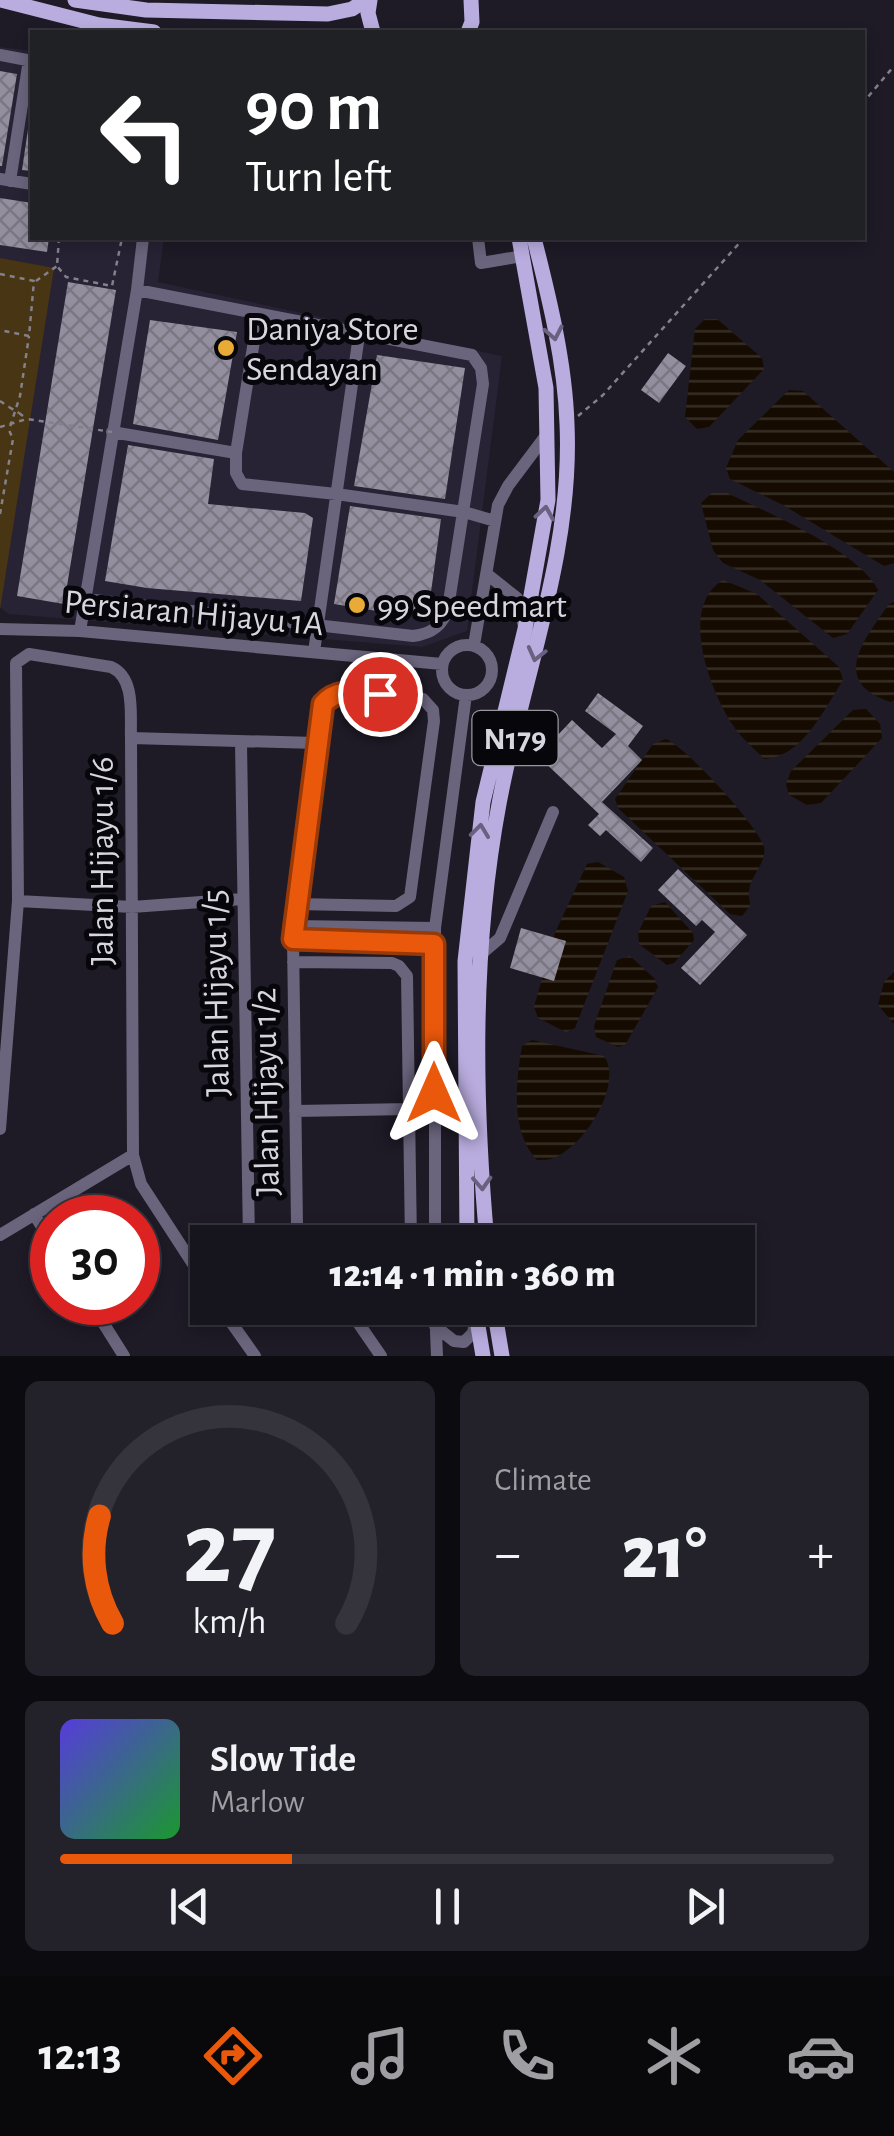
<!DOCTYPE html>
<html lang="en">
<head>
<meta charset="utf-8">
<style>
	:root { --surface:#16141c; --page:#232129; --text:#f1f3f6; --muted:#9e9ea3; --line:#35333b; --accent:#ea580c }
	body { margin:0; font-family:"Alegreya Sans",sans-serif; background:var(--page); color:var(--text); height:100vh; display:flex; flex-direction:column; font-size:38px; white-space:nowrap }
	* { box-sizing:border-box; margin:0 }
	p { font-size:32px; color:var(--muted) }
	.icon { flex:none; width:55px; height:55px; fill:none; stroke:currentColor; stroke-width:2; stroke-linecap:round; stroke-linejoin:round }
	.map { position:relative; height:1356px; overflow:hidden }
	.details { display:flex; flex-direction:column; gap:25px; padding:25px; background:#0c0b0f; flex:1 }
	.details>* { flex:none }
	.banner { position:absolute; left:30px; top:30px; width:835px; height:210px; border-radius:0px; box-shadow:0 5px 15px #0003,0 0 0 2px var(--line); background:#202124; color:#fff; overflow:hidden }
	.speed { position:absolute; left:30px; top:1195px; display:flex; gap:20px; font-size:50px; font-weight:700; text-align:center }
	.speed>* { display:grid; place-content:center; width:130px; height:130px; border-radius:50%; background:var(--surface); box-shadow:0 5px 15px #0003,0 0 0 2px var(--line); line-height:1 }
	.speed .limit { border:15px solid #d22; background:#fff; color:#111 }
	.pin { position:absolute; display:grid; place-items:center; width:85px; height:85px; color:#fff; margin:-42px; border:5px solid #fff; border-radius:50%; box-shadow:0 2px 10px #0007 }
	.me { position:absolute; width:110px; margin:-55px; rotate:0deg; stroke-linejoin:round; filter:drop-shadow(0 0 8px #0008) }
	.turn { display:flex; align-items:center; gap:35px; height:210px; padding:0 50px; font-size:45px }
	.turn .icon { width:130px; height:130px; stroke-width:2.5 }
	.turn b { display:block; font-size:70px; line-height:85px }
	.big { font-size:75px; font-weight:800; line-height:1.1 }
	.details .card { flex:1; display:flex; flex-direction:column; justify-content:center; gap:15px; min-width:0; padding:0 35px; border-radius:15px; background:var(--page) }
	.details .dial { align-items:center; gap:0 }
	.dial svg { height:260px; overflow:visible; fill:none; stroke:var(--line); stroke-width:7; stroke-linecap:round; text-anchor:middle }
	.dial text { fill:var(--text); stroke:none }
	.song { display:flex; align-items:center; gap:30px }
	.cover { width:120px; height:120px; border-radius:15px; background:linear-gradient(135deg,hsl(250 70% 55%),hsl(130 70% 35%)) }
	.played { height:10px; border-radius:5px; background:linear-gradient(90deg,var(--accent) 30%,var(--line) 30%) }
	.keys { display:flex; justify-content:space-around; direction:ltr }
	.heat { display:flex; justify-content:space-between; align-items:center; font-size:55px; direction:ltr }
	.details .tiles { flex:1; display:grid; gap:25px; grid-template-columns:1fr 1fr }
	.card:last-child { grid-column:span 2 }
	.trip { position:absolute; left:190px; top:1225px; width:565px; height:100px; border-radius:0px; background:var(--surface); box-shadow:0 5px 15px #0003,0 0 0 2px var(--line); font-weight:800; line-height:100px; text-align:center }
	.menu { display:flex; height:160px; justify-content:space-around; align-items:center; background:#09080b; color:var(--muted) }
	.menu .icon { width:70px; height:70px }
	.menu .active { color:var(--accent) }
	.menu b { font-size:45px; color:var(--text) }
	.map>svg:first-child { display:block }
	.built { fill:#272234 }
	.park { fill:#483513 }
	.water { fill:url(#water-rules) }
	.building { fill:url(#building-cross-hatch) }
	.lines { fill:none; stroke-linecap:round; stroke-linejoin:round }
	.path { stroke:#84818b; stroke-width:2.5; stroke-dasharray:5 5; stroke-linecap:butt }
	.minor { stroke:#6a647c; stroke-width:12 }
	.major { stroke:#b9acde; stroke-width:15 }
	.path-bridge { stroke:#84818b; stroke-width:2.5; stroke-dasharray:5 5; stroke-linecap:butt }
	.oneway { stroke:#69617f }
	.route-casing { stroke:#983908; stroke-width:25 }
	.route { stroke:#ea580c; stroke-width:18 }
	.poi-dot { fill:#e8ab37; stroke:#07060b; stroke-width:4 }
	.labels { text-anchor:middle; stroke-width:10; stroke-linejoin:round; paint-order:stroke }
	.shield { fill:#07060b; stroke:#99979f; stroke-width:2.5 }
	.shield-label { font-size:32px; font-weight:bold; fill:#d7d5de }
	.poi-label { font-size:35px; fill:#d7d5de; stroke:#07060b; text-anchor:start }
	.street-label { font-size:35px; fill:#d7d5de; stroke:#07060b }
</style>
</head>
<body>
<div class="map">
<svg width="894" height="1356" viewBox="0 0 894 1356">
	<defs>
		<pattern id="water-rules" width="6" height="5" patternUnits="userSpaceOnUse" patternTransform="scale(2.5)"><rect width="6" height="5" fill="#150b00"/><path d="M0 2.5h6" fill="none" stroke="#362e25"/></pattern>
		<pattern id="building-cross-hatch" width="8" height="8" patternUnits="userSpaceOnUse" patternTransform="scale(2.5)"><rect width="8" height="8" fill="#938f9f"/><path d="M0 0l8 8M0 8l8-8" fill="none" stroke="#7a7783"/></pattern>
	</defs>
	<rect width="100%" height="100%" fill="#1e1a26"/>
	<path class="built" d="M0 47 32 51V238H164L158 282 502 356 467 631 422 647 8 614 0 607Z"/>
	<path class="park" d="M0 258 54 268 0 610Z"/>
	<path class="water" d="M705 319H717L762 358 764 369 709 427 697 429 685 417 695 329Z
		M789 390 803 391 894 472V563L884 566 783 505 730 479 726 468 738 440Z
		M712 493H727C768 513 859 551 878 590L847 634 833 638 760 580 723 563 713 550 701 503Z
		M723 580 757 594 839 667 843 680C824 709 803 757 764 759 754 748 740 737 732 724 710 690 678 607 723 580Z
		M894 602V700L891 702C828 682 865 639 889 604Z
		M866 709 880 724 882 738 821 803 807 805 789 795 786 784 791 771 853 710Z
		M666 739C686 747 759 827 764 847 767 863 750 876 749 891 748 896 750 901 750 906L742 916 730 914 619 809 615 799 653 744Z
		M598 862 624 877 628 891 575 1028 566 1032 538 1018 534 1007 555 933 587 864Z
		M665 902 693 933 694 940 674 963 667 965 639 944 638 933 651 906Z
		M630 956 654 978 658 987 625 1045 618 1047 596 1037 594 1026 617 960Z
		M894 972V1024L878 1005 884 982Z
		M532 1040 604 1056C624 1085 583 1147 554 1158 549 1160 543 1160 537 1160 510 1131 516 1083 522 1046Z"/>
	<path class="building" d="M0 71 17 74 2 166H0Z
		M32 102V171L22 170Z
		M0 198 32 203V238H49L47 252 0 245Z
		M68 282 116 290 64 604 17 596Z
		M150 320 237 332 218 440 133 424Z
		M668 353 686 366 659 403 641 390Z
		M377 355 465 368 445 499 354 486Z
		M128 445 214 459 208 504 305 513 313 518 301 601 147 588 105 581Z
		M350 506 441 519 428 614 377 606V611L334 604Z
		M598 693 643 726 628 746 642 760 602 802 653 848 641 862 606 830 600 836 588 825 599 814 538 756 572 720 602 748 616 734 585 711Z
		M678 869 747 935 700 985 681 968 715 932 702 920 696 926 658 890Z
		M521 928 566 941 554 981 510 968Z"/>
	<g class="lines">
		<path class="path" d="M862 104 894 66
			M59 238 57 266 66 277 112 286 122 238
			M0 274 34 281 29 336 0 330
			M36 281 57 266
			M0 401 9 407
			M19 413 27 419
			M578 416 603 395 744 238
			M0 514 13 439 9 430 20 396 29 336"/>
		<path class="minor" d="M0 55 32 61
			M0 179 32 184
			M10 181 29 60
			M478 238 481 263 523 256
			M258 316 236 453V473L242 484 336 494 464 512 495 521
			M112 432 236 453
			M488 575 517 598 524 626
			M85 599 413 636C431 634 443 626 448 608L483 384 481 368 472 355 137 290
			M0 629 80 631 442 664
			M80 631 137 290 143 238
			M442 670a25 25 0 1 1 50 0a25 25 0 1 1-50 0Z
			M474 645 498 505 508 486 547 434
			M314 652 359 335
			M131 738 316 743
			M241 743 249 1242
			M18 901 132 907 243 899
			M295 904 396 906 410 897 434 721 433 710 423 699 341 692 334 694 323 704 293 939 297 1225 301 1242
			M294 926 435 928
			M293 939 434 944
			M480 955 500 938 553 812
			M293 962 392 963 399 966 407 976 411 1242
			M295 1111 410 1109
			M0 1129 18 901 16 663 29 654 111 667C136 678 130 715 131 738L133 1155 141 1184 208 1287
			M34 1214 52 1243
			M0 1235 133 1155
			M435 1242V928L466 695
			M90 1302 124 1356
			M221 1308 255 1356
			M348 1308 381 1356
			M435 1308 437 1356
			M435 1326 454 1341 464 1342 473 1333 476 1318"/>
		<path class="major" d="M1 0 99 25 154 32
			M75 0 146 10 328 14 352 9 366 0
			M370 0 368 13 373 32
			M468 32 472 22 471 0
			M467 1242 465 961 483 802 525 629 548 500 546 388 519 238
			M487 1242C474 1096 472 949 499 804 522 678 573 554 567 424 565 362 549 297 534 238
			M475 1308 483 1356
			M494 1308 502 1356"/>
		<path class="path-bridge" d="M9 407 19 413
			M0 427 27 419 112 432"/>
	</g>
	<defs><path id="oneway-chevron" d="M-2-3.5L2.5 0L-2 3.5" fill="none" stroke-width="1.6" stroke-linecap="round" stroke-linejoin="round" transform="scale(2.5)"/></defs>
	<g class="oneway">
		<use href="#oneway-chevron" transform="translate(554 333) rotate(79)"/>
		<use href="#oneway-chevron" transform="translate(545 513) rotate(-81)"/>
		<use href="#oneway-chevron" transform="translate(536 654) rotate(104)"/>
		<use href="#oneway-chevron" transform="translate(480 831) rotate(-83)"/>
		<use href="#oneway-chevron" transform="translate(482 1183) rotate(87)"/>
	</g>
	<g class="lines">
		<defs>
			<path id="route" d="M380 694C359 693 338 687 323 704L293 939 434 944V1093"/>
		</defs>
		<use href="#route" class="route-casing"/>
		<use href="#route" class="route"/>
	</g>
	<g class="poi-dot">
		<circle cx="226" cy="348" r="10"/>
		<circle cx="357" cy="605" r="10"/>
	</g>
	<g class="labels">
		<rect class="shield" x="472.5" y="711" width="85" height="54" rx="8"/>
		<g class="shield-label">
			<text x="515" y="749">N179</text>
		</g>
		<g class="poi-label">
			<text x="246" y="340">Daniya Store<tspan x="246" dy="40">Sendayan</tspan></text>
			<text x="377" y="617">99 Speedmart</text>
		</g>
		<g class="street-label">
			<text transform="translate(194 612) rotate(5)" y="12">Persiaran Hijayu 1A</text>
			<text transform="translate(101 861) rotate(-90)" y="12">Jalan Hijayu 1/6</text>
			<text transform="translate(215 993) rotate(-91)" y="12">Jalan Hijayu 1/5</text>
			<text transform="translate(265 1092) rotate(-91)" y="12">Jalan Hijayu 1/2</text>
		</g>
	</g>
</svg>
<div class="speed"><div class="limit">30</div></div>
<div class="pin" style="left:380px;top:694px;background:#d93025"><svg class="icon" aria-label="arrive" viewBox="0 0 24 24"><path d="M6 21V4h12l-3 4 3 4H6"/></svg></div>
<svg class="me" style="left:434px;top:1093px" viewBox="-20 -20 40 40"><path d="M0-17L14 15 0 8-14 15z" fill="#ea580c" stroke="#fff" stroke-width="4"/></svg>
<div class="trip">12:14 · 1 min · 360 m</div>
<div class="banner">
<div class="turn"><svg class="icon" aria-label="left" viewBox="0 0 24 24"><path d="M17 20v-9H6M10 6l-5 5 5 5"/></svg><div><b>90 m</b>Turn left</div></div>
</div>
</div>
<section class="details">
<div class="tiles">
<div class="card dial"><svg viewBox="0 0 100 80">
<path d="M14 69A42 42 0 1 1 86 69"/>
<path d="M14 69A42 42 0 0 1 10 36" stroke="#ea580c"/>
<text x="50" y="56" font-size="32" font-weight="700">27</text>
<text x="50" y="72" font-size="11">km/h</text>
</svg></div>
<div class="card"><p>Climate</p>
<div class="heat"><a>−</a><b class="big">21°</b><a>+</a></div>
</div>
<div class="card">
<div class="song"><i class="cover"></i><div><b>Slow Tide</b><p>Marlow</p></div></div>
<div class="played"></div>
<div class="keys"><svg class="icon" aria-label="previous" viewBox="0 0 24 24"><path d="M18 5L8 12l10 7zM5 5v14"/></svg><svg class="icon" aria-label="pause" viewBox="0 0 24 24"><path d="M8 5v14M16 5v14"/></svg><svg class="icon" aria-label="next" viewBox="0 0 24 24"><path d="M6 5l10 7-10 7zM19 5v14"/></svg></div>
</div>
</div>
</section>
<nav class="menu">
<b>12:13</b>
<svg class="icon active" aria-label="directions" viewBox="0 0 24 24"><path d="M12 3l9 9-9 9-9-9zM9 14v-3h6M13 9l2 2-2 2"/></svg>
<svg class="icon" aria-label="music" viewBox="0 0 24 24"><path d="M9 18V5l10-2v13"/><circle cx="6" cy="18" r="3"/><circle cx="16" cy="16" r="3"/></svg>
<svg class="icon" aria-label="phone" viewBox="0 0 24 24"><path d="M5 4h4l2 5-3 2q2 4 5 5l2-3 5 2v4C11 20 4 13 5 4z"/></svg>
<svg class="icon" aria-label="climate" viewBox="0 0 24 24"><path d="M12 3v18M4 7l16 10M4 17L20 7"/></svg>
<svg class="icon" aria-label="car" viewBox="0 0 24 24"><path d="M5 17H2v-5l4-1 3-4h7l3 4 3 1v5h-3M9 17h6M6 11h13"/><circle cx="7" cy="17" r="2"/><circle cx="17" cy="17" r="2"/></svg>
</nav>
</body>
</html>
